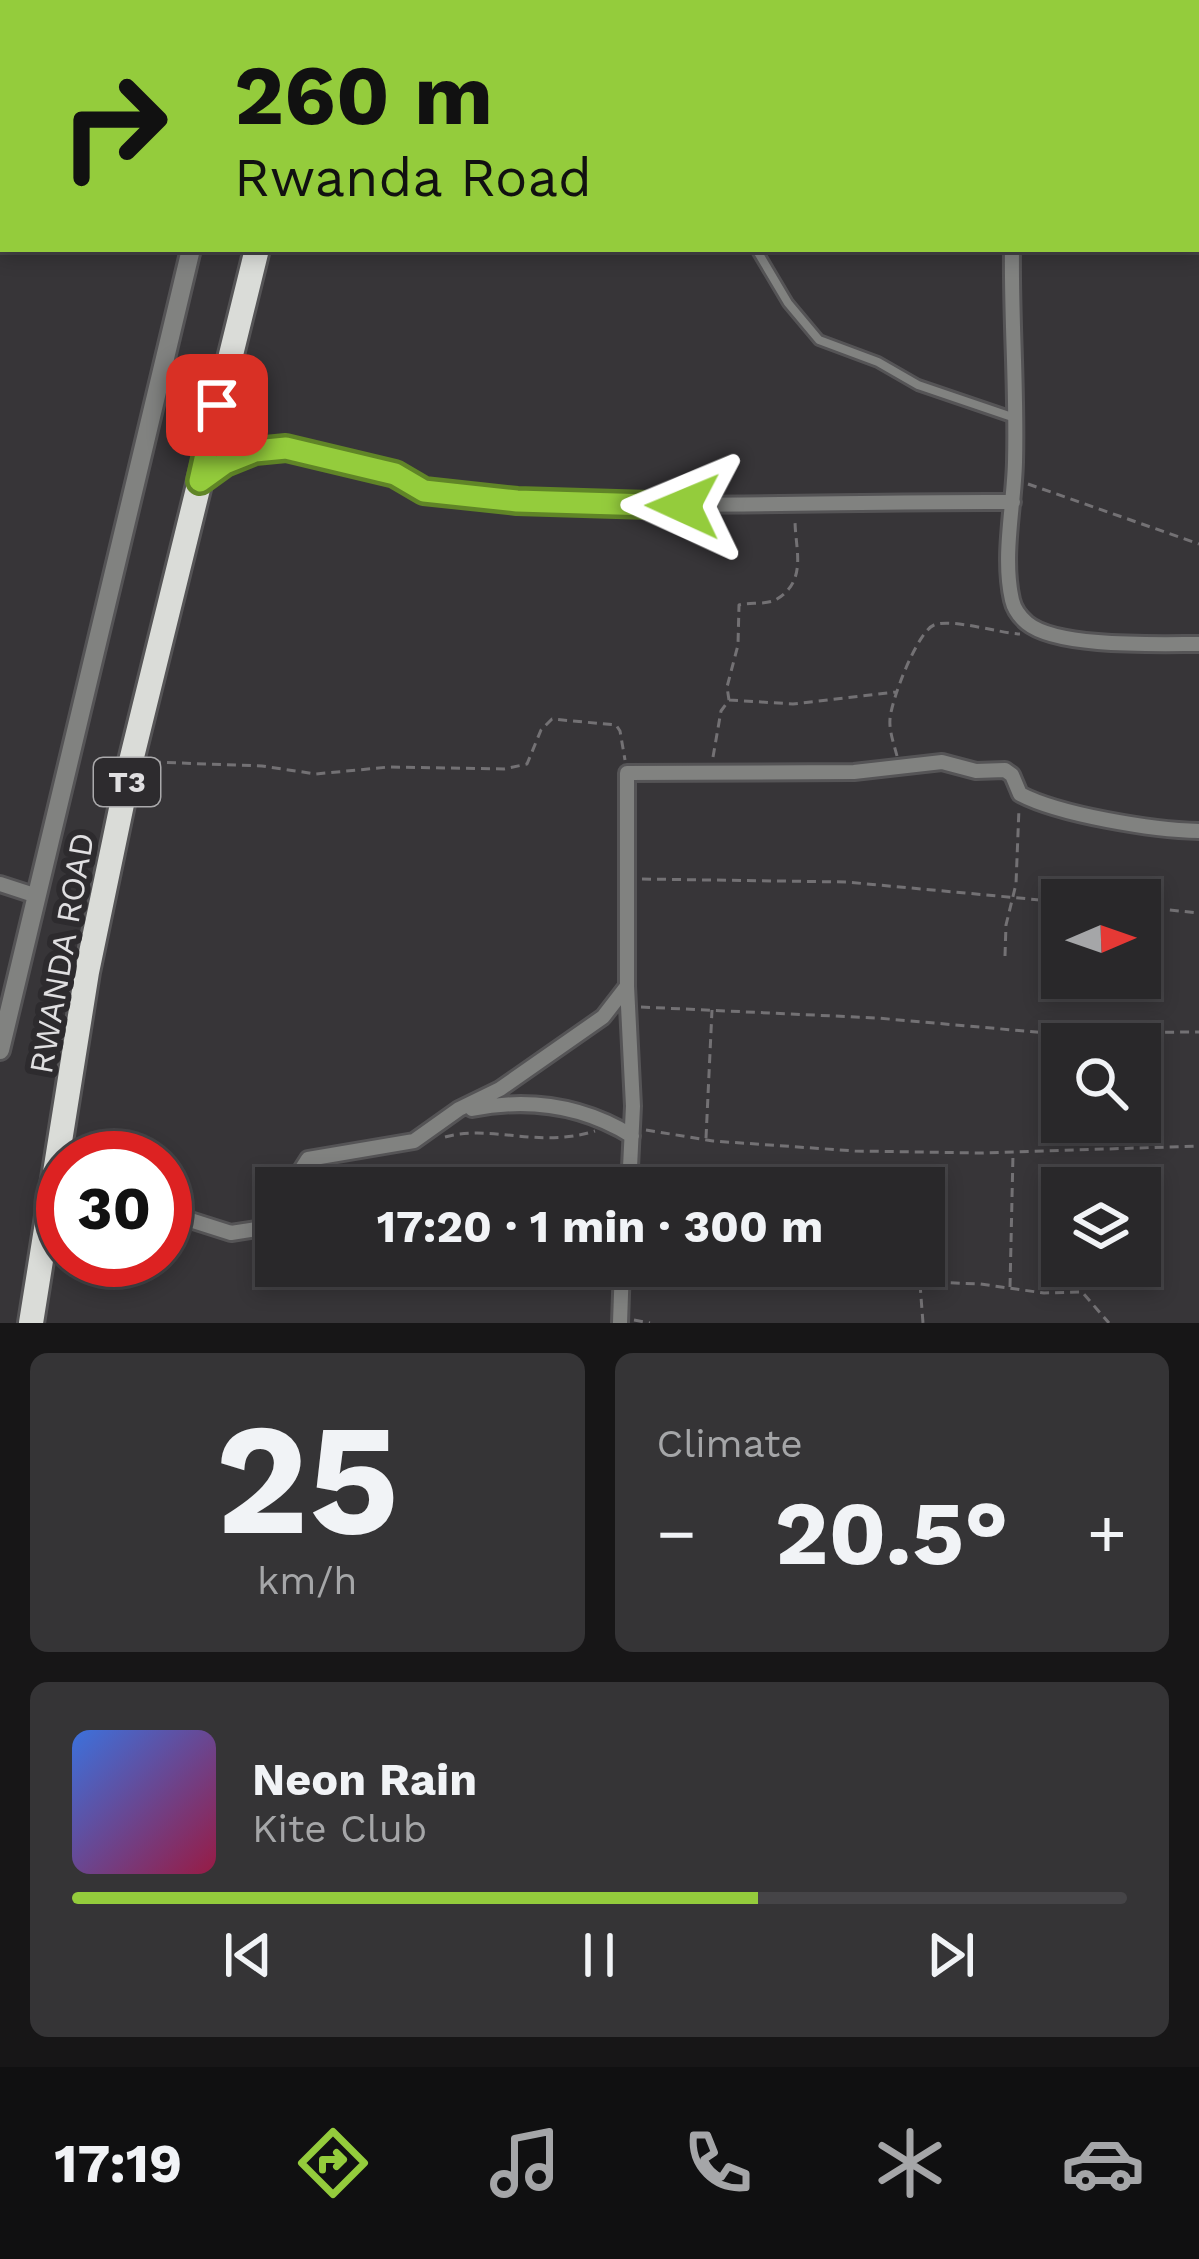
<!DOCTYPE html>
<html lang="en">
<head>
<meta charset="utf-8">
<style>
	:root { --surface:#29282a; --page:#353436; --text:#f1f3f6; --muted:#a5a6a8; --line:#454447; --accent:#94cc3c }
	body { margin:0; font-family:"Work Sans",sans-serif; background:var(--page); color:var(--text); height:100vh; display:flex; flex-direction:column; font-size:45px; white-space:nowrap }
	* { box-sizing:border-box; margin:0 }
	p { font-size:39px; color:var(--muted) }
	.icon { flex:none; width:66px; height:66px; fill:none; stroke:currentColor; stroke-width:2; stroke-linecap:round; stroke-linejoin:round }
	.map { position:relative; height:1323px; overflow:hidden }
	.drawer { display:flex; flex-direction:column; gap:30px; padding:30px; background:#171617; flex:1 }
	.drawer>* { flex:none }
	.guide { position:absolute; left:0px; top:0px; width:1200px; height:252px; box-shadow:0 6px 18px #0003,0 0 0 3px var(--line); background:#94cc3c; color:#111; overflow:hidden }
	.needle { width:78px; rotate:88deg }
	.buttons { position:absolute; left:1041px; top:879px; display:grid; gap:24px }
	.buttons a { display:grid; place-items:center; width:120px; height:120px; border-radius:0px; background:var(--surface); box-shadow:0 6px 18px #0003,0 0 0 3px var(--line); font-size:60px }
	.speed { position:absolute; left:36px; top:1131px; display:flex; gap:24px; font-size:60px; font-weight:700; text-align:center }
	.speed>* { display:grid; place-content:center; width:156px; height:156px; border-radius:50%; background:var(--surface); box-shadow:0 6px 18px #0003,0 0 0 3px var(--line); line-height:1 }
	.speed .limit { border:18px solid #d22; background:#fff; color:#111 }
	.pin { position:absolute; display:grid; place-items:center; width:102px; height:102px; color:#fff; margin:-51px; border-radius:24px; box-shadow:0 6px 18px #0006 }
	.me { position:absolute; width:132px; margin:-66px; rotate:271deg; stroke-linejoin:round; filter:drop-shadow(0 0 9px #0008) }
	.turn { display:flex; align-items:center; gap:42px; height:252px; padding:0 36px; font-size:54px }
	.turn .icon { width:156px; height:156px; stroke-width:2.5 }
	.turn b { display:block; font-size:84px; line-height:102px }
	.big { font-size:90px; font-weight:700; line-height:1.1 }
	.drawer .card { flex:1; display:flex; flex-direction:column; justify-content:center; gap:18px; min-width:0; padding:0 42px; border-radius:18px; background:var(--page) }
	.drawer .dial { align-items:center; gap:0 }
	.dial b { font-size:156px; line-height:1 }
	.song { display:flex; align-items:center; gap:36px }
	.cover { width:144px; height:144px; border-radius:18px; background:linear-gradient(135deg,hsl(220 70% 55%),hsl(340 70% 35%)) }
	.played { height:12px; border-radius:6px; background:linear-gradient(90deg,var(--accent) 65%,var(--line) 65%) }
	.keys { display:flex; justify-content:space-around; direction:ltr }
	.heat { display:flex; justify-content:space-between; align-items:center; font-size:66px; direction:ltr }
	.drawer .tiles { flex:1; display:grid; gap:30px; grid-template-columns:1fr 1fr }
	.card:last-child { grid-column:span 2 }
	.trip { position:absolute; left:255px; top:1167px; width:690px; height:120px; border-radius:0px; background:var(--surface); box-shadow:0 6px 18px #0003,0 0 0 3px var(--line); font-weight:700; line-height:120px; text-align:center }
	.dock { display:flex; height:192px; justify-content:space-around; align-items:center; background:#101011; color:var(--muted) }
	.dock .icon { width:84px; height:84px }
	.dock .active { color:var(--accent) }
	.dock b { font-size:54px; color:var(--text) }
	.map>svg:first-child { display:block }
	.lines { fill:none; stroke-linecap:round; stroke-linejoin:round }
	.service-casing { stroke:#555456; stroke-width:14 }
	.minor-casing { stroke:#555456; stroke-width:20 }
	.tertiary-casing { stroke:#555456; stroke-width:24 }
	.trunk-casing { stroke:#555456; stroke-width:30 }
	.path { stroke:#737174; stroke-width:3; stroke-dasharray:9 6; stroke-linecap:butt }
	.service { stroke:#818280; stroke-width:8 }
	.minor { stroke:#818280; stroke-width:14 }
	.tertiary { stroke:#818280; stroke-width:18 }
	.trunk { stroke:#dadcd8; stroke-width:24 }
	.route-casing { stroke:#608527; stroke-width:30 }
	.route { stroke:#94cc3c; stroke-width:21 }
	.labels { text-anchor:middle; stroke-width:12; stroke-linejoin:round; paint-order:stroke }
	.shield { fill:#2d2b2e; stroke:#aaa9ab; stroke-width:3 }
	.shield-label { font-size:30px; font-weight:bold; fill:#e0dfe1 }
	.street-label { font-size:33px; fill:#e0dfe1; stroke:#2d2b2e }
</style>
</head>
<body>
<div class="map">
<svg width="1199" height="1323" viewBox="0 0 1199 1323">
	<rect width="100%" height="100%" fill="#373538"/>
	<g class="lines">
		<defs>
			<path id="service" d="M569 0 571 3
				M756 249 788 303 819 340 878 362 918 385 1015 418"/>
			<path id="minor" d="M1007 0V3
				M0 227H3
				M1012 249C1011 320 1017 391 1015 462 1014 506 1002 556 1012 600 1014 609 1020 617 1027 623 1057 648 1158 644 1199 644
				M201 480C263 435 322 448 391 473 403 477 410 488 422 491 482 505 551 503 613 504 746 507 880 501 1013 502
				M0 884 37 896
				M472 1109C528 1098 582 1105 632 1136
				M301 1188V1170L308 1159 414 1141 459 1109 500 1089 603 1017 627 986
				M629 1188 633 1106 627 986V773L854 772 942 762 976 771 1005 770 1012 775 1020 794C1060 815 1153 830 1199 831
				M165 1212 231 1233 276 1226
				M620 1323 622 1266"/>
			<path id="tertiary" d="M254 3 255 0
				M0 1050 191 249"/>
			<path id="trunk" d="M329 3 330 0
				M31 1323 87 972 131 761 257 249"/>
		</defs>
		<use href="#service" class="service-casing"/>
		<use href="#minor" class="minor-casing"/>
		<use href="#tertiary" class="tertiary-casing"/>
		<use href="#trunk" class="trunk-casing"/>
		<path class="path" d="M1197 36H1199
			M1028 484 1199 544
			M729 700 793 704 896 692
			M897 756C894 744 889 731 890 719 891 701 917 632 934 625 951 618 999 633 1020 634
			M713 757 721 711 729 700 727 687 738 645 739 605C750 602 768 605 777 599 808 580 795 549 795 520
			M152 762 262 766 316 774 389 767 504 769 527 764 541 730 552 719 616 725 620 731 625 760
			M642 879 846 882 1062 902
			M1140 907 1199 913
			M1005 956 1006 925 1016 884 1019 808
			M641 1007 877 1018 1047 1033 1199 1032
			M646 1130 713 1141 855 1151 982 1153 1199 1146
			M445 1137C493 1124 538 1149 595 1131
			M706 1138 712 1010
			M636 1270 980 1284 1044 1293 1082 1292 1109 1323
			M920 1284 923 1323
			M1010 1287 1013 1154
			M634 1320 650 1323"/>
		<use href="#service" class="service"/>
		<use href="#minor" class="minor"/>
		<use href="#tertiary" class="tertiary"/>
		<use href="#trunk" class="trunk"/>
	</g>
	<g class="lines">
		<defs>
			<path id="route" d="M217 405 200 481 225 463 255 451 286 448 395 474 424 491 517 501 683 506"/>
		</defs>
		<use href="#route" class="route-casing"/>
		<use href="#route" class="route"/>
	</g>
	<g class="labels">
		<rect class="shield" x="94" y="758" width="66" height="48" rx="9"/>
		<g class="shield-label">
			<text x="127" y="792">T3</text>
		</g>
		<g class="street-label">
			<text transform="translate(61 953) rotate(-80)" y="12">RWANDA ROAD</text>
		</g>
	</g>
</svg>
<div class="buttons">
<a><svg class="needle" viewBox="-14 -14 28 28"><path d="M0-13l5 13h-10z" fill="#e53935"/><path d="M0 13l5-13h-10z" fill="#a5a6a8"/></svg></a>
<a><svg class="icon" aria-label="search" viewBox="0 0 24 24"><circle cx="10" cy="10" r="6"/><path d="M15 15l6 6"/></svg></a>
<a><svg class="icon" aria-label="layers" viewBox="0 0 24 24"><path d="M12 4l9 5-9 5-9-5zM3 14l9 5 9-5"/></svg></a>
</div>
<div class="speed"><div class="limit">30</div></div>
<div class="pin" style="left:217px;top:405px;background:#d93025"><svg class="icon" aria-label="arrive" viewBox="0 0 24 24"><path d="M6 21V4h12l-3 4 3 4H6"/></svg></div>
<svg class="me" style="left:683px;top:506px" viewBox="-20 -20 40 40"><path d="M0-17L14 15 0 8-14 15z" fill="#94cc3c" stroke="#fff" stroke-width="4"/></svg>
<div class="trip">17:20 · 1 min · 300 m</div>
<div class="guide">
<div class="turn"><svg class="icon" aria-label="right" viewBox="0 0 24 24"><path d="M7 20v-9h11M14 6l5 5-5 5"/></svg><div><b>260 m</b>Rwanda Road</div></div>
</div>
</div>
<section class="drawer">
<div class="tiles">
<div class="card dial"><b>25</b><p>km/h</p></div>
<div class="card"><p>Climate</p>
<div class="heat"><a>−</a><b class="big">20.5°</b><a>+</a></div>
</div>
<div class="card">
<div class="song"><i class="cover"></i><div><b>Neon Rain</b><p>Kite Club</p></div></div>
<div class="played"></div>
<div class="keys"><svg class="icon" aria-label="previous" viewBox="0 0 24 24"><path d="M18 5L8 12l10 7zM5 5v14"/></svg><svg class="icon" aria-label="pause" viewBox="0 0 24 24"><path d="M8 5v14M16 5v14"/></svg><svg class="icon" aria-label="next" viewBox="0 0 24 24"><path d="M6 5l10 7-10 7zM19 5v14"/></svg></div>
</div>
</div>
</section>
<nav class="dock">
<b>17:19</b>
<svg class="icon active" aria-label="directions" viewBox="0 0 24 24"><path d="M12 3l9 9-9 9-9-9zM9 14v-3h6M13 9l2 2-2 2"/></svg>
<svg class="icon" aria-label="music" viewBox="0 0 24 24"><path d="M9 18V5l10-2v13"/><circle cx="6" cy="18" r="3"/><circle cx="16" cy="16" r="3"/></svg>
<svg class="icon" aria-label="phone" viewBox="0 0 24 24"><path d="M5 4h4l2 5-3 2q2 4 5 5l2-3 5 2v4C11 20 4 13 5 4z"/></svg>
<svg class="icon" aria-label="climate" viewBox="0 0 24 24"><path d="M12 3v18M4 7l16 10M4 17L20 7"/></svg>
<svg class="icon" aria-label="car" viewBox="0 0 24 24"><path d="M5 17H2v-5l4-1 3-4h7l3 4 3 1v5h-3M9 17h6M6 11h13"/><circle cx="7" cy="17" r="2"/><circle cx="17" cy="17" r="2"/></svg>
</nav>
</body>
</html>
